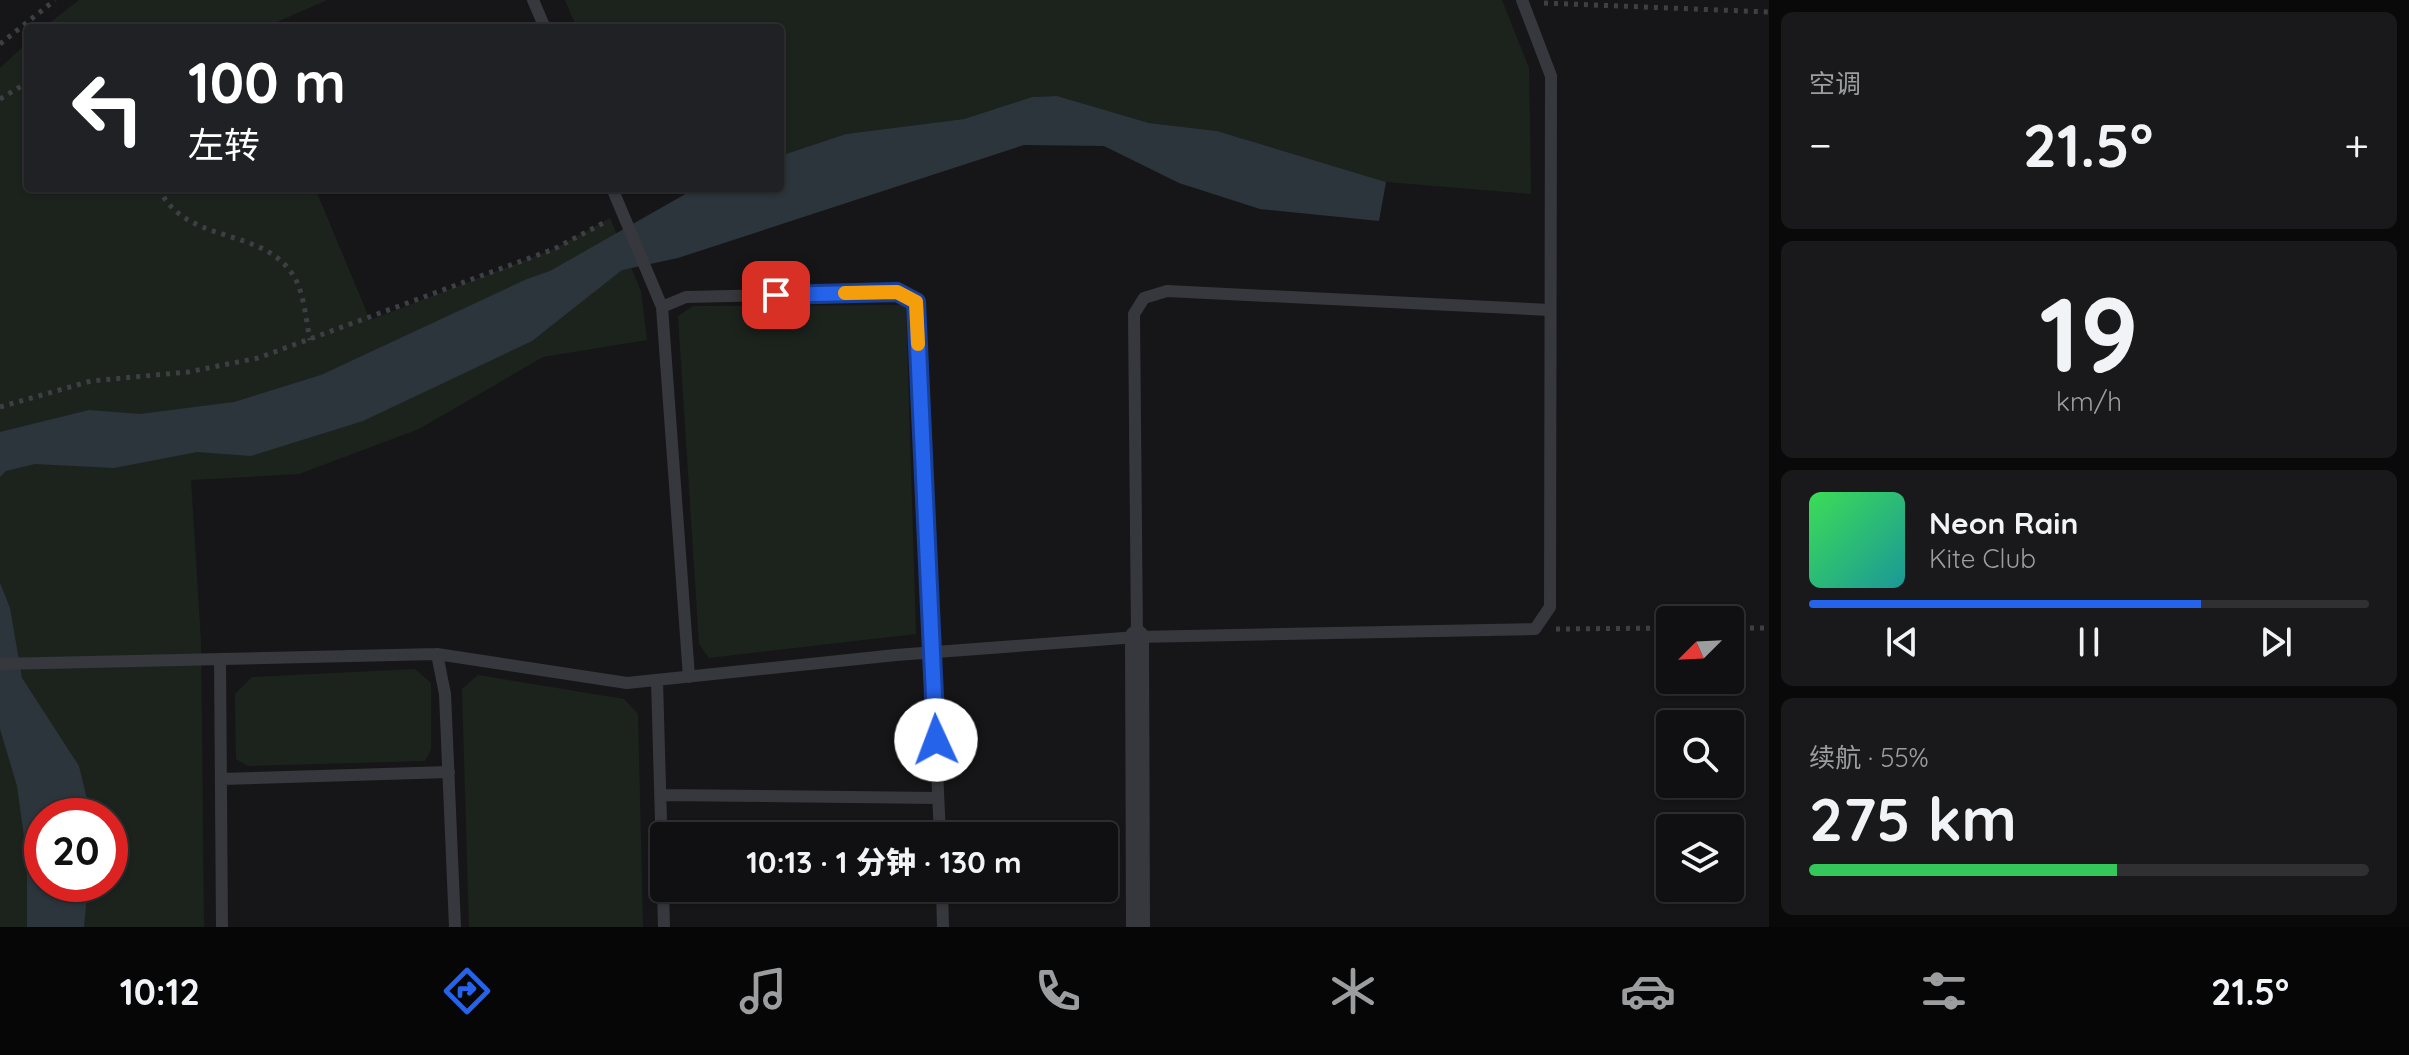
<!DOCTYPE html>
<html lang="zh">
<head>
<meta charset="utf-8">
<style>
	:root { --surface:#101012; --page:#19191b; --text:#f1f3f6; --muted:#9c9d9f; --line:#303032; --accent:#2563eb }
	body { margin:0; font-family:Quicksand,"Noto Sans SC",sans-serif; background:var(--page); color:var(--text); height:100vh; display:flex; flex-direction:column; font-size:30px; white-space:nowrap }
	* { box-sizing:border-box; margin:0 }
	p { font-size:26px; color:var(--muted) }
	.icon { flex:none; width:44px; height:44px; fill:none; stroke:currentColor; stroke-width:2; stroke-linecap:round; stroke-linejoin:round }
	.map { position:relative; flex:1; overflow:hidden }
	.sheet { display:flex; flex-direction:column; gap:12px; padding:12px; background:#09090a; width:640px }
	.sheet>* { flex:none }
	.banner { position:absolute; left:24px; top:24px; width:760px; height:168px; border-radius:8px; box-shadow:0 2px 6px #0004,0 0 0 2px var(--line); background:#202124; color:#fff; overflow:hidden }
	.needle { width:52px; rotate:246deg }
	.controls { position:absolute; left:1656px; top:606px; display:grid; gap:16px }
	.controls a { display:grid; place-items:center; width:88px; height:88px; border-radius:8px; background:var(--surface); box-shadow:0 2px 6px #0004,0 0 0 2px var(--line); font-size:40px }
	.speed { position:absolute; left:24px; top:798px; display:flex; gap:16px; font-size:40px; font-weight:700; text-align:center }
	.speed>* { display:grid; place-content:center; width:104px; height:104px; border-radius:50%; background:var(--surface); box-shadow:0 2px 6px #0004,0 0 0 2px var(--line); line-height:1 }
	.speed .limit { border:12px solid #d22; background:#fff; color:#111 }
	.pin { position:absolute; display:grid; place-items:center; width:68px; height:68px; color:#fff; margin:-34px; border-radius:16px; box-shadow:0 4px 12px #0006 }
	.me { position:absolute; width:88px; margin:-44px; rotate:358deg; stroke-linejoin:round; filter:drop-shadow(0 0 6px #0008) }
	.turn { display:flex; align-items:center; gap:28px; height:168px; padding:0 32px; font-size:36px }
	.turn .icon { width:104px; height:104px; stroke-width:2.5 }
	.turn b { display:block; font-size:56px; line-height:68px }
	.big { font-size:60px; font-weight:800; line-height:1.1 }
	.sheet .tile { flex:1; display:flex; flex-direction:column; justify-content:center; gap:12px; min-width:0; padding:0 28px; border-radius:12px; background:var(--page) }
	.sheet .dial { align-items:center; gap:0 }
	.dial b { font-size:104px; line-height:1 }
	.song { display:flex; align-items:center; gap:24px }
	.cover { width:96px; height:96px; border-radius:12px; background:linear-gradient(135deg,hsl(130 70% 55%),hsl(180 70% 35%)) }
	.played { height:8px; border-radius:4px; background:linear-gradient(90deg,var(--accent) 70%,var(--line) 70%) }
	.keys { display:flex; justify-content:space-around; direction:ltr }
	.heat { display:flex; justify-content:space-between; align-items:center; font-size:44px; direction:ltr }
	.charge { height:12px; border-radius:6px; background:linear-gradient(90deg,#34c759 55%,var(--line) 0) }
	.trip { position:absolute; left:650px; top:822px; width:468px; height:80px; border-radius:8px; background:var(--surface); box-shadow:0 2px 6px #0004,0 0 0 2px var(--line); font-weight:800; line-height:80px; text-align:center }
	.tab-bar { display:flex; height:128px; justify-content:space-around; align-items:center; background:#060607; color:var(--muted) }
	.tab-bar .icon { width:56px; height:56px }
	.tab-bar .current { color:var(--accent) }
	.tab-bar b { font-size:36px; color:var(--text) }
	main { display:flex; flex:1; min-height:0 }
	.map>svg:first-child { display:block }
	.green { fill:#1c231d; fill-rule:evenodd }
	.water { fill:#2c353c }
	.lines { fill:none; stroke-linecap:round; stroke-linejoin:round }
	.path { stroke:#3d3f44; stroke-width:5; stroke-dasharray:4 6; stroke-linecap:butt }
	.service { stroke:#37383d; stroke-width:12 }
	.minor { stroke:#37383d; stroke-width:24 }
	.route-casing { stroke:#184099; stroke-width:20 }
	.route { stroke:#2563eb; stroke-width:14 }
	.slow { stroke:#f59e0b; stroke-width:14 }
</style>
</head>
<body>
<main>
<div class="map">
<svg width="1769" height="927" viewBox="0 0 1769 927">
	<rect width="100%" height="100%" fill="#161618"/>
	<path class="green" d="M79 0H327L263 28H43Z
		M565 0H1502L1529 68 1531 194 1386 182 1217 131 1149 123 1057 96 1032 97 964 119 846 134 780 156V28H577Z
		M28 42V188H315L370 320 554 249 610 218 641 291 647 340 543 357 419 429 299 474 191 480 201 641 204 927H0V68ZM42 816H110V884H42Z
		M906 305 916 634 709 658 699 644 678 316 693 306Z
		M415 669 431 683V750L425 761 248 766 236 759 235 694 252 677Z
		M478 675 624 699 638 714 643 927H469L462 689Z"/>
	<path class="water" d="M1057 96 1149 123 1217 131 1386 182 1379 221 1260 209 1179 183 1104 146 1024 145 678 258 622 270 532 341 363 421 251 456 197 452 114 468 35 464 6 471 0 477V432L89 410 140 414 234 402 321 375 527 279 550 271 696 188H780V156L846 134 964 119 1032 97Z
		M0 583 10 608 22 678 79 766 91 816H42V884H88L84 927H27V858L17 786 0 729Z"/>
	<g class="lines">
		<path class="path" d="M1544 3 1769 12
			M0 44 55 0
			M0 99 28 82
			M159 188C184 245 262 226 293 275 304 291 306 321 310 340
			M0 407 91 381 188 372 258 358 554 249 607 221
			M1730 628H1769
			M1556 629 1670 628"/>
		<path class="service" d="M533 0 545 28
			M612 188 662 307 689 677
			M662 307 686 297 897 292 916 302 940 836
			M1137 637 1134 314 1144 298 1167 291 1550 310
			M437 654 445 694 455 927
			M220 659 222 927
			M0 664 437 654 627 683 896 655 1137 637 1535 629 1550 607 1551 76 1522 0
			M657 680 664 927
			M221 779 449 772
			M660 795 938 798
			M942 888 943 927"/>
		<path class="minor" d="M1137 637 1138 927"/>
	</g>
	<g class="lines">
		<defs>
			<path id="route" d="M776 295 897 292 916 302 936 740"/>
		</defs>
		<use href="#route" class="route-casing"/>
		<use href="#route" class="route"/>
		<path class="slow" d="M845 293 897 292 916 302 918 344"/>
	</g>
</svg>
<div class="controls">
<a><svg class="needle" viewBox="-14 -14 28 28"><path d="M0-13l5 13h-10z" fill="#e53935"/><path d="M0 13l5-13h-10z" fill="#9c9d9f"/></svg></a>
<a><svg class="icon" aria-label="search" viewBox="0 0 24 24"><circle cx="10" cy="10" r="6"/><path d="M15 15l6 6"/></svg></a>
<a><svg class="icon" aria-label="layers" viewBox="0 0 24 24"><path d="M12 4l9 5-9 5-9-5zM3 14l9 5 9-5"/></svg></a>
</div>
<div class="speed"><div class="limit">20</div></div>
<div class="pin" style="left:776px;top:295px;background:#d93025"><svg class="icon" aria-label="arrive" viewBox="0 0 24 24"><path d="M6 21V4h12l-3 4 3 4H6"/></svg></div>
<svg class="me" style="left:936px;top:740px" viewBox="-20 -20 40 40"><circle r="19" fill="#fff"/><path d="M0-13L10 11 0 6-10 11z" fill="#2563eb"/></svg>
<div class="trip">10:13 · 1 分钟 · 130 m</div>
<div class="banner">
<div class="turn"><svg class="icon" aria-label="left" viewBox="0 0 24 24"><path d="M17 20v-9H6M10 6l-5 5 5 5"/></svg><div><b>100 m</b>左转</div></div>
</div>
</div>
<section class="sheet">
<div class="tile"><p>空调</p>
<div class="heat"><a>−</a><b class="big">21.5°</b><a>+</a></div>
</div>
<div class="tile dial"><b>19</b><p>km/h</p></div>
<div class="tile">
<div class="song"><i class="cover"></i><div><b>Neon Rain</b><p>Kite Club</p></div></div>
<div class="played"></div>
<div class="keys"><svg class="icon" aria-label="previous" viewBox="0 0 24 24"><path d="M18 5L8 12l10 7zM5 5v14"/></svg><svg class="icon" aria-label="pause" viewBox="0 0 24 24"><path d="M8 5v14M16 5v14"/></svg><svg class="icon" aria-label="next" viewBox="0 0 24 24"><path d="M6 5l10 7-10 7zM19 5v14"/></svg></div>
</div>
<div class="tile"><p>续航 · 55%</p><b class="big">275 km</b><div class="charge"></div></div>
</section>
</main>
<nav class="tab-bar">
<b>10:12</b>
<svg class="icon current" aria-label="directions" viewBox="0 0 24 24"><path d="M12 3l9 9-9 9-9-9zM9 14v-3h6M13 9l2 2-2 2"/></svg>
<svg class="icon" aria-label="music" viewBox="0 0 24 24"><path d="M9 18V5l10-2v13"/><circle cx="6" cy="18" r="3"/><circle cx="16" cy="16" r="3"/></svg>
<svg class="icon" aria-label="phone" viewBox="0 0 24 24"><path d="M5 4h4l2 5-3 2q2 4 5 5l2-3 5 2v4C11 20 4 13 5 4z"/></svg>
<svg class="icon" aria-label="climate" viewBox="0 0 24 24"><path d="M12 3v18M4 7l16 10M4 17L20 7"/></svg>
<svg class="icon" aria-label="car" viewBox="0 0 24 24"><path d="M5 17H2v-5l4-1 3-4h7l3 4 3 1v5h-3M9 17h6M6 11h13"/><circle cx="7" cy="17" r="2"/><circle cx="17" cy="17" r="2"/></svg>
<svg class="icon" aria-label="filters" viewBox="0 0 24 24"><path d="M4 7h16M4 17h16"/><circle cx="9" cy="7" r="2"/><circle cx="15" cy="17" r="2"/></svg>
<b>21.5°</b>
</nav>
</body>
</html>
